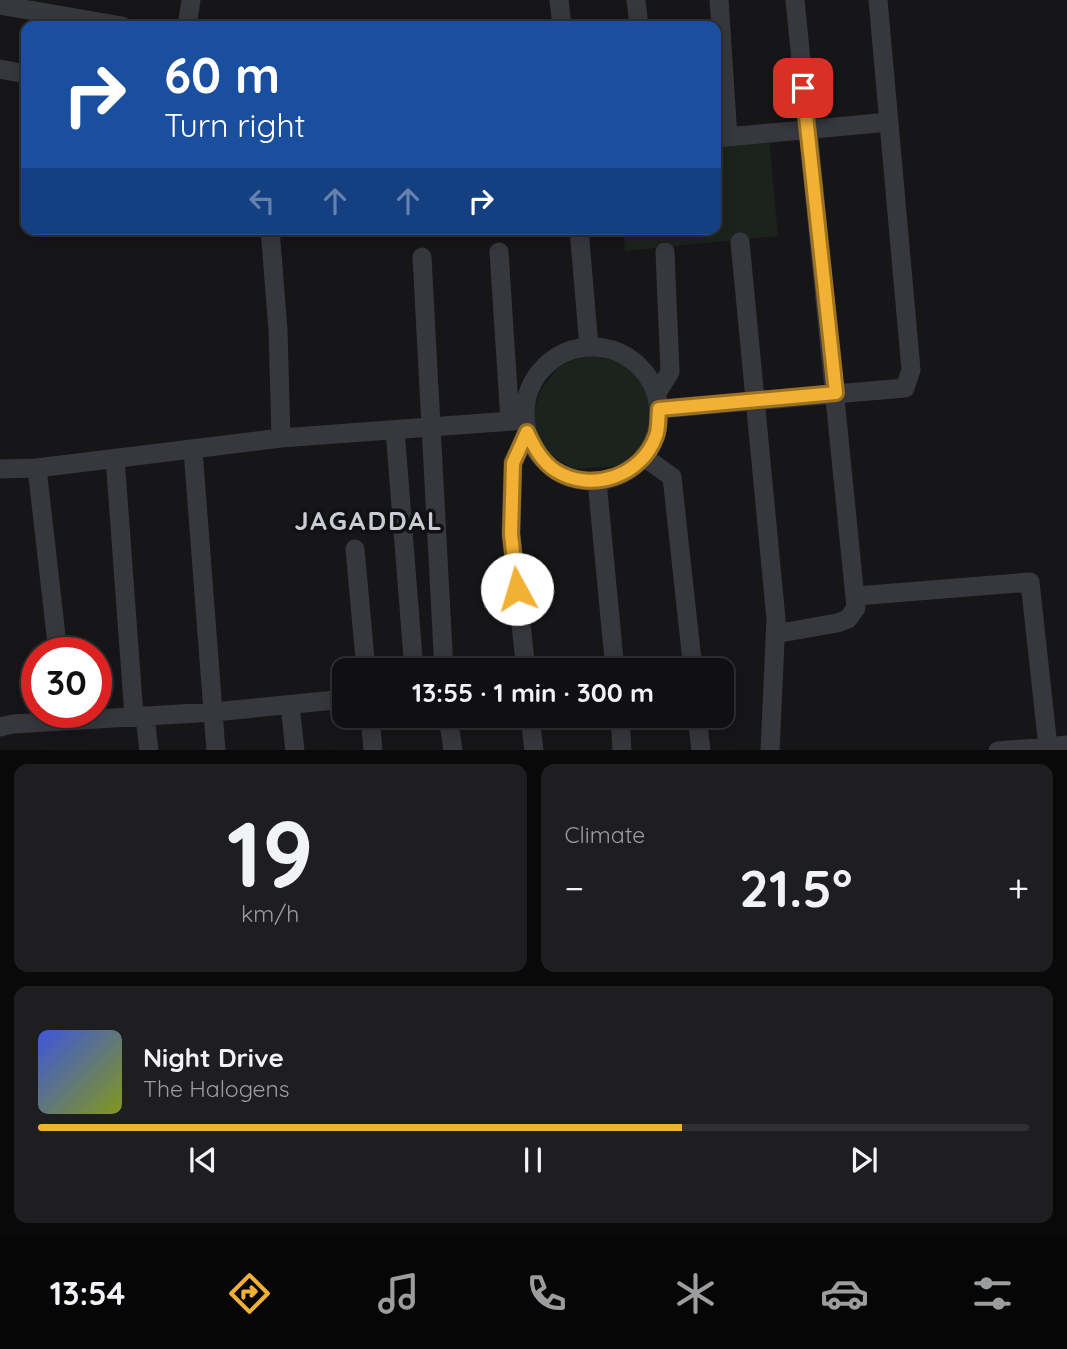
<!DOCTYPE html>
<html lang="en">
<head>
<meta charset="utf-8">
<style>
	:root { --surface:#101012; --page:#1e1e20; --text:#f1f3f6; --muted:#9c9d9f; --line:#303032; --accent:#f2b134 }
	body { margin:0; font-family:Quicksand,sans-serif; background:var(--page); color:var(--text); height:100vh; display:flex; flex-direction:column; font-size:26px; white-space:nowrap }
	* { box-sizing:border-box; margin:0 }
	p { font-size:23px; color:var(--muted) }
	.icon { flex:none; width:38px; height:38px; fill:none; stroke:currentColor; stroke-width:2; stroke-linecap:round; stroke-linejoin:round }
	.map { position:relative; height:750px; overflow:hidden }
	.side { display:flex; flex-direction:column; gap:14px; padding:14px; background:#09090a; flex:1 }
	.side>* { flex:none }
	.banner { position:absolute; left:21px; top:21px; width:700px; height:214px; border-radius:14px; box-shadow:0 4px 18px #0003,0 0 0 2px var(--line); background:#1a4fa0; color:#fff; overflow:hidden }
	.speed { position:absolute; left:21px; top:637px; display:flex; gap:14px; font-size:35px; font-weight:700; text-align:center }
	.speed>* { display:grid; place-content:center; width:91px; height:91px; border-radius:50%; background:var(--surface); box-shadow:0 4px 18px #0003,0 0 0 2px var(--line); line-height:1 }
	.speed .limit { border:10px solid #d22; background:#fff; color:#111 }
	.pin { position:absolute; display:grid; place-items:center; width:60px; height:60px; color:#fff; margin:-30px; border-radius:14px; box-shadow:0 4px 10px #0006 }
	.me { position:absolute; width:77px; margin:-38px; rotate:354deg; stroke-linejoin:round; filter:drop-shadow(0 0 5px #0008) }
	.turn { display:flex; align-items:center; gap:24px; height:147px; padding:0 28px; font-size:32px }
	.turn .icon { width:91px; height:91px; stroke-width:2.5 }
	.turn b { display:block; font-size:49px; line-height:60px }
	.lanes { display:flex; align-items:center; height:66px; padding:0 28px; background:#0003; justify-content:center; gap:35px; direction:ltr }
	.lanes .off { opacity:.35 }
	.big { font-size:52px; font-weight:800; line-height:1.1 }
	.side .card { flex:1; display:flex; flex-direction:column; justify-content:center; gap:10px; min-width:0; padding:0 24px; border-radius:14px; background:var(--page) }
	.side .dial { align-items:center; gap:0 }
	.dial b { font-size:91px; line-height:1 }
	.song { display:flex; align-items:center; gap:21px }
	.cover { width:84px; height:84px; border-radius:10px; background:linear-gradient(135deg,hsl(230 70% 55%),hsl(70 70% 35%)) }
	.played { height:7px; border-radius:4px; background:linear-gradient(90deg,var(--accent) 65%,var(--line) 65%) }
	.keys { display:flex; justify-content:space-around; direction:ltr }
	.heat { display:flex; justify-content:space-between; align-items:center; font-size:38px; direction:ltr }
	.side .tiles { flex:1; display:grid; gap:14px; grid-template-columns:1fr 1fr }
	.card:last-child { grid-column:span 2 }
	.trip { position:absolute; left:332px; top:658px; width:402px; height:70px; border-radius:14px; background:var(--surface); box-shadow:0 4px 18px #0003,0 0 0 2px var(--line); font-weight:800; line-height:70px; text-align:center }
	.tabs { display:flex; height:112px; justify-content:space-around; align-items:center; background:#060607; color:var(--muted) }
	.tabs .icon { width:49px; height:49px }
	.tabs .selected { color:var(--accent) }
	.tabs b { font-size:32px; color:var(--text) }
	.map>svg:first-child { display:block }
	.green { fill:#1c231d }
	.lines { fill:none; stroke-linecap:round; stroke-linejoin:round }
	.street { stroke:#37383d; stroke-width:19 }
	.route-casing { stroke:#9d7322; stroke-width:18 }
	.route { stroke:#f2b134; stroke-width:12 }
	.labels { text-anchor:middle; stroke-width:7; stroke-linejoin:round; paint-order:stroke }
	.district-label { font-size:26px; font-weight:bold; letter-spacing:2px; fill:#c9ccd4; stroke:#111113 }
</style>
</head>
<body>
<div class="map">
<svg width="1067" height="751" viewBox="0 0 1067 751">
	<rect width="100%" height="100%" fill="#161618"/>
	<path class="green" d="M769 139 778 236 625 251 623 229H716V143Z
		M600 356 630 366 647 393 653 412 647 434 637 454 620 466 574 469 551 455 534 434V410L541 389 558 368 578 357Z"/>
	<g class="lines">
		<path class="street" d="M559 0 562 26
			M636 0 639 26
			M719 0 728 137
			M0 5 122 26
			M187 26 191 0
			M0 69 26 74
			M716 138 889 122
			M270 229 278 330 281 438
			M579 229 589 347
			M740 242 776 619 770 751
			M499 252 510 421
			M422 257 444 670
			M525 414a67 67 0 1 1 134 0a67 67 0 1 1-134 0Z
			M657 393 670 372 665 252
			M659 409 905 388 911 370 878 0
			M395 430 414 670
			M193 450 216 751
			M644 457 672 477 693 670
			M115 458 134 716
			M37 468 58 653
			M0 469 37 468 281 438 525 420
			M597 481 615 670
			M355 549 366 670
			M856 596 1030 582 1048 747 1067 745
			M775 634 837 623 848 619 856 608 795 0
			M526 670 511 534 513 463 527 432
			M290 705 295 751
			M145 716 149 751
			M370 716 373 751
			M448 716 453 751
			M530 716 534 751
			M620 716 622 751
			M697 716 701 751
			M0 727 13 724 214 712 345 699
			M998 751 1048 747"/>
	</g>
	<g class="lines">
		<defs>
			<path id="route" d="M517 589 511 534 513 463 527 432C534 447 542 462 556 471 592 493 642 476 656 436 659 428 658 418 659 409L836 393 803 88"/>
		</defs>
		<use href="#route" class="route-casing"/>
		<use href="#route" class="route"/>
	</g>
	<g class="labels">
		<g class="district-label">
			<text x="369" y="530">JAGADDAL</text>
		</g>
	</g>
</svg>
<div class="speed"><div class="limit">30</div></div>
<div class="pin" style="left:803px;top:88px;background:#d93025"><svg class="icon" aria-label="arrive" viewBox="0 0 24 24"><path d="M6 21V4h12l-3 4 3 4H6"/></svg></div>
<svg class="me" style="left:517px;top:589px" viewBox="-20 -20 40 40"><circle r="19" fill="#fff"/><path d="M0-13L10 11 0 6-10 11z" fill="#f2b134"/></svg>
<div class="trip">13:55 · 1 min · 300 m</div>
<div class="banner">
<div class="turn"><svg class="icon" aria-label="right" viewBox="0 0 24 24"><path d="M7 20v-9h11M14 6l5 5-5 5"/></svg><div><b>60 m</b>Turn right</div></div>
<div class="lanes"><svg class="icon off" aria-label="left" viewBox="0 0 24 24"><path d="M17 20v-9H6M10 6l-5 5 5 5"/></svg><svg class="icon off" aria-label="ahead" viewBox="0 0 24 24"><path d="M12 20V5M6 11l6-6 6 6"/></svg><svg class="icon off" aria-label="ahead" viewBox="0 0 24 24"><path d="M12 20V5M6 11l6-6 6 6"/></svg><svg class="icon" aria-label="right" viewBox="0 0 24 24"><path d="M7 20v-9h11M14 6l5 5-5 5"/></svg></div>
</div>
</div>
<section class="side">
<div class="tiles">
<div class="card dial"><b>19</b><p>km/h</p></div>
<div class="card"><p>Climate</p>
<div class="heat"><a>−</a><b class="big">21.5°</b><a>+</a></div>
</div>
<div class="card">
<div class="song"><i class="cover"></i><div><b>Night Drive</b><p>The Halogens</p></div></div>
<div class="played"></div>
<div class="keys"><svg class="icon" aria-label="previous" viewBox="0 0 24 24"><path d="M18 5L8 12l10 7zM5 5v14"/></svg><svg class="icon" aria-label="pause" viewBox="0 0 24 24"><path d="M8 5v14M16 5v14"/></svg><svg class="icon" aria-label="next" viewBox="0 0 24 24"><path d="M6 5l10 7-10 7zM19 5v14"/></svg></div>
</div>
</div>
</section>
<nav class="tabs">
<b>13:54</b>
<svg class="icon selected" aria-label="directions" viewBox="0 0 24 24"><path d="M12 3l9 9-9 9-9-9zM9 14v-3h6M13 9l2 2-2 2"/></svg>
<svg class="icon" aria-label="music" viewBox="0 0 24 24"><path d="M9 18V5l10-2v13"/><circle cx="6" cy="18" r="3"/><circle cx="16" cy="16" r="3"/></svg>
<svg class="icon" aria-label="phone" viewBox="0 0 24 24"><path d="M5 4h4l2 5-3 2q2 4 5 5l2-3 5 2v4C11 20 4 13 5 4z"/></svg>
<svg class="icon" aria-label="climate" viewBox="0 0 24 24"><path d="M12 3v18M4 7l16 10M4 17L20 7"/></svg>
<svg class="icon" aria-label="car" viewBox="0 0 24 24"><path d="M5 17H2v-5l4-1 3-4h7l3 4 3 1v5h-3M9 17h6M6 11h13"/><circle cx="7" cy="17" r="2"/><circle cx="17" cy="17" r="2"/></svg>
<svg class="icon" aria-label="filters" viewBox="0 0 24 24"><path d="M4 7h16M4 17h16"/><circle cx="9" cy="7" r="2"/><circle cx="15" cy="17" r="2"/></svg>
</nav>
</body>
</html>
